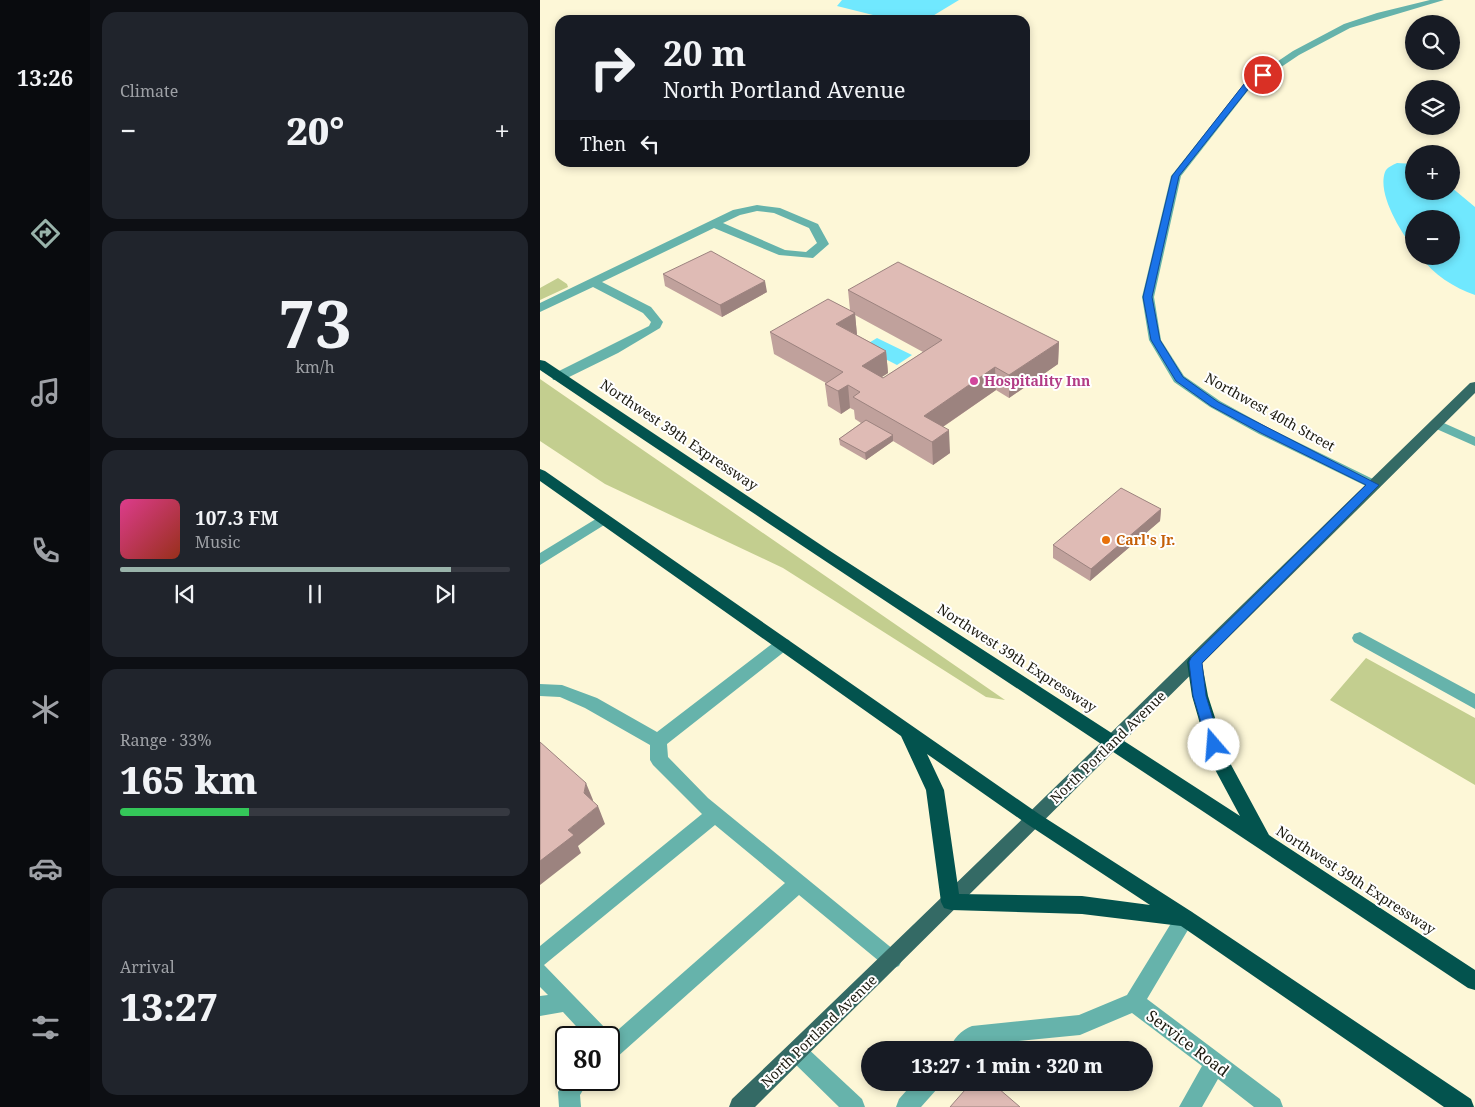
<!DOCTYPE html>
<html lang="en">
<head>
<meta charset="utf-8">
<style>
	:root { --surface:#171b24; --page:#20242c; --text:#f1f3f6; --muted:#9ea1a6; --line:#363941; --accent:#99b3aa }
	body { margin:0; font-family:"Noto Serif",serif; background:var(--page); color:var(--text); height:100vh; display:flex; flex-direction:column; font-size:19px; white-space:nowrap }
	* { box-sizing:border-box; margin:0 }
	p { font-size:16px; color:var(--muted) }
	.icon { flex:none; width:28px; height:28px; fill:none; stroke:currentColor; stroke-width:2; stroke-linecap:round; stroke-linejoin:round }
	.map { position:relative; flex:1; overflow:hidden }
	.details { display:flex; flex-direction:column; gap:12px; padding:12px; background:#0d0f14; width:450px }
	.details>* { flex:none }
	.top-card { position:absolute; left:15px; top:15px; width:475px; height:152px; border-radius:15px; box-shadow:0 2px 8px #0003; background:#171b24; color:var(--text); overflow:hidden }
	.fabs { position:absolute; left:865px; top:15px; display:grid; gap:10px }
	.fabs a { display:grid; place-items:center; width:55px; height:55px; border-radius:50%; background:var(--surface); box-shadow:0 2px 8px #0003; font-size:25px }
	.speed { position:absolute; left:15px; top:1026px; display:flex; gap:10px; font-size:25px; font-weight:700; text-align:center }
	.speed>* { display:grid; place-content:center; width:65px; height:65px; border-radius:50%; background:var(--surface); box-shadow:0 2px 8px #0003; line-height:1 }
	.speed .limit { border:2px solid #111; border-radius:8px; background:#fff; color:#111 }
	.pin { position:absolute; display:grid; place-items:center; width:42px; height:42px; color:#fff; margin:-21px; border:2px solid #fff; border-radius:50%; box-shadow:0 1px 5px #0007 }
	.me { position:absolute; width:55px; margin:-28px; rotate:342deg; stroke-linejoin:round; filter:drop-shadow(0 0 4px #0008) }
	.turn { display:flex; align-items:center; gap:18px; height:105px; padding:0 25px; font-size:22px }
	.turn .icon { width:65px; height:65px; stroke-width:2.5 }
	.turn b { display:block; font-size:35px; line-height:42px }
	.then { display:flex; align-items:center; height:48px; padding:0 25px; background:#0003; gap:10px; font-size:19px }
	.big { font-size:38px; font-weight:800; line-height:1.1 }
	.details .widget { flex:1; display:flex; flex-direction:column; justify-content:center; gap:8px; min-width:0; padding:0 18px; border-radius:15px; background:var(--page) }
	.details .dial { align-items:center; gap:0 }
	.dial b { font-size:65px; line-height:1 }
	.song { display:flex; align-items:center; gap:15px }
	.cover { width:60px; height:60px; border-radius:8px; background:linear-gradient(135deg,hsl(330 70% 55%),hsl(10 70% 35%)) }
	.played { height:5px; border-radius:2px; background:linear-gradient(90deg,var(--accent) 85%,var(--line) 85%) }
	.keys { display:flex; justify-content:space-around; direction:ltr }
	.heat { display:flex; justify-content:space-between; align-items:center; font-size:28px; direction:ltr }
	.charge { height:8px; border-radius:4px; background:linear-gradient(90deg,#34c759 33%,var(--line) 0) }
	.trip { position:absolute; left:321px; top:1041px; width:292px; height:50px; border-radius:25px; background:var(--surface); box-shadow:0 2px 8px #0003; font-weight:800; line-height:50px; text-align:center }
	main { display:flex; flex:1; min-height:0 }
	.dock { display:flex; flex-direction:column; width:90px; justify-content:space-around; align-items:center; background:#090b0e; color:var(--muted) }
	.dock .icon { width:35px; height:35px }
	.dock .selected { color:var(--accent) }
	.dock b { font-size:22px; color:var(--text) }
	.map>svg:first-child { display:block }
	.green { fill:#c3ce8f }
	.water { fill:#70e8fe }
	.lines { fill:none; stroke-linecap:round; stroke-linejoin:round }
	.minor { fill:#66b3ab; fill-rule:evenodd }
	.major { fill:#346a65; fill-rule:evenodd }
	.highway { fill:#03534e; fill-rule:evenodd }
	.wall { fill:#c0a19c; fill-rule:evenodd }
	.shaded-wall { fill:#9c837f }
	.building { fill:#dfbbb5; stroke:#9c837f }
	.route { fill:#1a73e8; stroke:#114b97 }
	.hotel-dot { fill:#d1479c; stroke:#fff; stroke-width:2 }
	.food-dot { fill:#e8710a; stroke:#fff; stroke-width:2 }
	.labels { text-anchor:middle; stroke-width:4; stroke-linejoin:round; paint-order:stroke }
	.hotel-label { font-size:14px; font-weight:bold; fill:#b23c85; stroke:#fff; text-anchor:start }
	.street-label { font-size:14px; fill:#1d1b10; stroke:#fff }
	.food-label { font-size:14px; font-weight:bold; fill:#c56008; stroke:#fff; text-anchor:start }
	.near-street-label { font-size:16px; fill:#1d1b10; stroke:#fff }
</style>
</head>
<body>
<main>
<nav class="dock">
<b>13:26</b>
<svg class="icon selected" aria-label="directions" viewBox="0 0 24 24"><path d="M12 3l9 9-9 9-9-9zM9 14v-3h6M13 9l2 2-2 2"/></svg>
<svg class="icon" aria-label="music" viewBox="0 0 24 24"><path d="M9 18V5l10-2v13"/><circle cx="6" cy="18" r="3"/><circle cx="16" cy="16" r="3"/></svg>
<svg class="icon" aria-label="phone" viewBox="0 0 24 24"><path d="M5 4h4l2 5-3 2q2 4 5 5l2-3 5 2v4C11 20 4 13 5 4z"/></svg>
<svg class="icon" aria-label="climate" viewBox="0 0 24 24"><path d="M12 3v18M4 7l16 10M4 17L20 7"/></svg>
<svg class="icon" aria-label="car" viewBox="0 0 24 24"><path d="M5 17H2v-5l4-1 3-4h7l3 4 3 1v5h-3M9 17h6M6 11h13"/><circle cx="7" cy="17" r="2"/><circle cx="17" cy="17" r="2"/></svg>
<svg class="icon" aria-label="filters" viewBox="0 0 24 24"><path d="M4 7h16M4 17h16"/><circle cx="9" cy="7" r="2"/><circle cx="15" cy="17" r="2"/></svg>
</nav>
<section class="details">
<div class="widget"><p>Climate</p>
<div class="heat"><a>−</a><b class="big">20°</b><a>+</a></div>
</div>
<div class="widget dial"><b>73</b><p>km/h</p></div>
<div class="widget">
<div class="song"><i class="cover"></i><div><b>107.3 FM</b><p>Music</p></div></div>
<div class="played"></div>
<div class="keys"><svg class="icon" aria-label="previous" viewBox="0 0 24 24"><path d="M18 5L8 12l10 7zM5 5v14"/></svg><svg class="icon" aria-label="pause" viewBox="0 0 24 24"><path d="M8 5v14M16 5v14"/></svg><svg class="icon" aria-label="next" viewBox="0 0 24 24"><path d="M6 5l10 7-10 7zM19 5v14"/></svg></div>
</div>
<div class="widget"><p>Range · 33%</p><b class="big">165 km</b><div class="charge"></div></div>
<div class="widget"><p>Arrival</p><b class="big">13:27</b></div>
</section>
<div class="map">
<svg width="935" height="1107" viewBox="0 0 935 1107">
	<rect width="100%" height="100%" fill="#fdf7d7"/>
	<path class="green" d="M18 278 27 284 28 287 0 300V288Z
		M0 379 465 700 446 697 243 568 65 484 0 441Z
		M826 658 935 718V785L790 700Z"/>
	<path class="water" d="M302 0H419L386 20H353L297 6Z
		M857 163 874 164V191H911V187L935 207V295C914 288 893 274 880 256H911V219H874V249C861 232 837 194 845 172 847 167 853 165 857 163Z
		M337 338 372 355 357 365 322 347Z"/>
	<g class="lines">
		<path class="minor" d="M890 0H904L810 28 759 55 710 88 641 176 614 297 621 340 644 376 680 401 729 428 839 482 841 485 839 488 834 490 719 434 670 407 634 382 609 340 602 297 631 176 704 84 753 51 804 24 837 13Z
			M217 205 240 208 278 224 289 244 273 258 239 255 174 228 62 282 111 307 123 322 120 328 78 353 23 380H13L12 377 13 374 109 326 111 322 103 313 53 287 0 312V303L193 210ZM217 211 234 213 269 228 277 243 266 252 245 250 183 223 200 215Z
			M897 420 935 437V446L892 427 890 424 892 421Z
			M64 514 69 516 71 519 69 522 0 565V553Z
			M820 632 935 694V709L814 642 812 638 814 634Z
			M243 638 249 640 251 644 249 648 127 744 128 757 168 798 359 954 362 960 359 966 352 969 345 966 259 895 76 1058 69 1061V1038H47L23 1012 0 1016V996L8 995 0 987V946L162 814 113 765 110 760V745L45 708 20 697 0 696V684L22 685 57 698 117 732 237 640ZM175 825 245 883 71 1036 68 1031 4 965Z
			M645 909 652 912 655 918 607 999 740 1099 743 1107H714L678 1079 662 1107H639L662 1066 592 1013 540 1035 437 1045 433 1050H409C413 1039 421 1030 432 1026L539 1015 587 995 638 912Z
			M257 1042 264 1045 322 1099 325 1107H299L250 1059 247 1052 250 1045Z
			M26 1078V1080H49L40 1095 41 1107H19L18 1092Z
			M374 1082H399L397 1089 381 1107H356L359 1099Z"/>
		<path class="major" d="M935 382V393L215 1107H189L192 1099C440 862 684 622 930 383Z"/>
		<path class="highway" d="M0 360 5 361 287 549 700 816 671 762 652 696 647 662 649 658 655 656 661 658 668 696 689 761 729 835 935 970V990L928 988C619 781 308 578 0 370Z
			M0 469 5 471 499 814 652 912 931 1099 934 1107H904L641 926 542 914 411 910 404 908 401 902 386 790 361 736 0 481ZM387 754 487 824 610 905 542 896 419 894 404 790Z"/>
	</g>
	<path class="wall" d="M123 274 227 292 182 317 125 286Z
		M308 290 519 342 518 364 469 398 456 390 403 427 410 453 393 465 353 441 326 460 300 445 299 439 321 423 315 419 314 410 310 408 301 414 288 406 285 384 286 383 234 354 230 332 310 310ZM315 315 383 352 343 378 342 377 348 373 346 351 317 335Z
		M621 509 620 521 550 581 513 558V545Z"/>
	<path class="shaded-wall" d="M225 281 227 292 182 317 180 305Z
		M315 313 317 335 296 324Z
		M519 342 518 364 469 398V375Z
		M346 351 348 373 324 388 322 366Z
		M455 367 456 390 385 439 384 416Z
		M308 385 310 408 301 414 298 391Z
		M409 430 410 453 393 465 392 442Z
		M353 435V441L326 460 325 453Z
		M621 509 620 521 550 581 551 569Z
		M46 783 53 800 51 811 44 793Z
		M58 806 65 824 38 846 41 853 0 885V861L28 830Z"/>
	<path class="building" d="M171 251 225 281 180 305 123 274Z
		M358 262 519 342 469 375 455 367 384 416 409 430 392 442 313 397 320 392 308 385 298 391 285 384 303 372 230 332 288 299 315 313 296 324 346 351 322 366 343 378 402 340 308 290Z
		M326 420 353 435 325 453 299 439Z
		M581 488 621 509 551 569 513 545Z
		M0 742 46 783 44 793 58 806 28 830 34 835 0 861Z
		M432 1082H451L480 1107H410Z"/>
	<path class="route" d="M721 74 727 75 709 88 639 176 612 297 620 340 643 377 678 402 839 485 662 663 666 696 681 745 679 749 674 750 670 749 668 745 653 696 649 662 651 658 826 485 721 433 671 406 636 381 611 340 603 297 632 176 704 84Z"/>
	<circle class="hotel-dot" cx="434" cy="381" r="5"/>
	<circle class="food-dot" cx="566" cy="540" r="5"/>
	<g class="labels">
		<g class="hotel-label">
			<text x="444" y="386">Hospitality Inn</text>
		</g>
		<g class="street-label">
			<text transform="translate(730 412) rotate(29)" y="5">Northwest 40th Street</text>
			<text transform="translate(139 435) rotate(34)" y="5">Northwest 39th Expressway</text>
			<text transform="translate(477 658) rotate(33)" y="5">Northwest 39th Expressway</text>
			<text transform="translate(568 747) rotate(-44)" y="5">North Portland Avenue</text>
			<text transform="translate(816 880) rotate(33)" y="5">Northwest 39th Expressway</text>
			<text transform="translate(279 1031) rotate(-44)" y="5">North Portland Avenue</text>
		</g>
		<g class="food-label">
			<text x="576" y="545">Carl's Jr.</text>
		</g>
		<g class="near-street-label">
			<text transform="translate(648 1043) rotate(37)" y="6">Service Road</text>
		</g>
	</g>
</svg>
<div class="fabs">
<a><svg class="icon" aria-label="search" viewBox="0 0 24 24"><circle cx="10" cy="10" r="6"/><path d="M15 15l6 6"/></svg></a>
<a><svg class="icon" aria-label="layers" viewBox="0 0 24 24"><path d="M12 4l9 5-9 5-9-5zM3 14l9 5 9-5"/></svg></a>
<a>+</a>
<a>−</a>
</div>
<div class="speed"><div class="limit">80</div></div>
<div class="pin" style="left:723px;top:75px;background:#d93025"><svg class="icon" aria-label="arrive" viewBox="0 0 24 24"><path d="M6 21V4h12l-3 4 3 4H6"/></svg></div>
<svg class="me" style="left:674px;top:745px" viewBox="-20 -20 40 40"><circle r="19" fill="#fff"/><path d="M0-13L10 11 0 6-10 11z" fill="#1a73e8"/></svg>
<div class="trip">13:27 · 1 min · 320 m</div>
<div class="top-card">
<div class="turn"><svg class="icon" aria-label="right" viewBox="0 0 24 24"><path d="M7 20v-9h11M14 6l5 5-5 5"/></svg><div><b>20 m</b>North Portland Avenue</div></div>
<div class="then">Then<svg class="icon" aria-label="left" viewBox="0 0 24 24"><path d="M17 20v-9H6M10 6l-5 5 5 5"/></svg></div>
</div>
</div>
</main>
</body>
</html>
